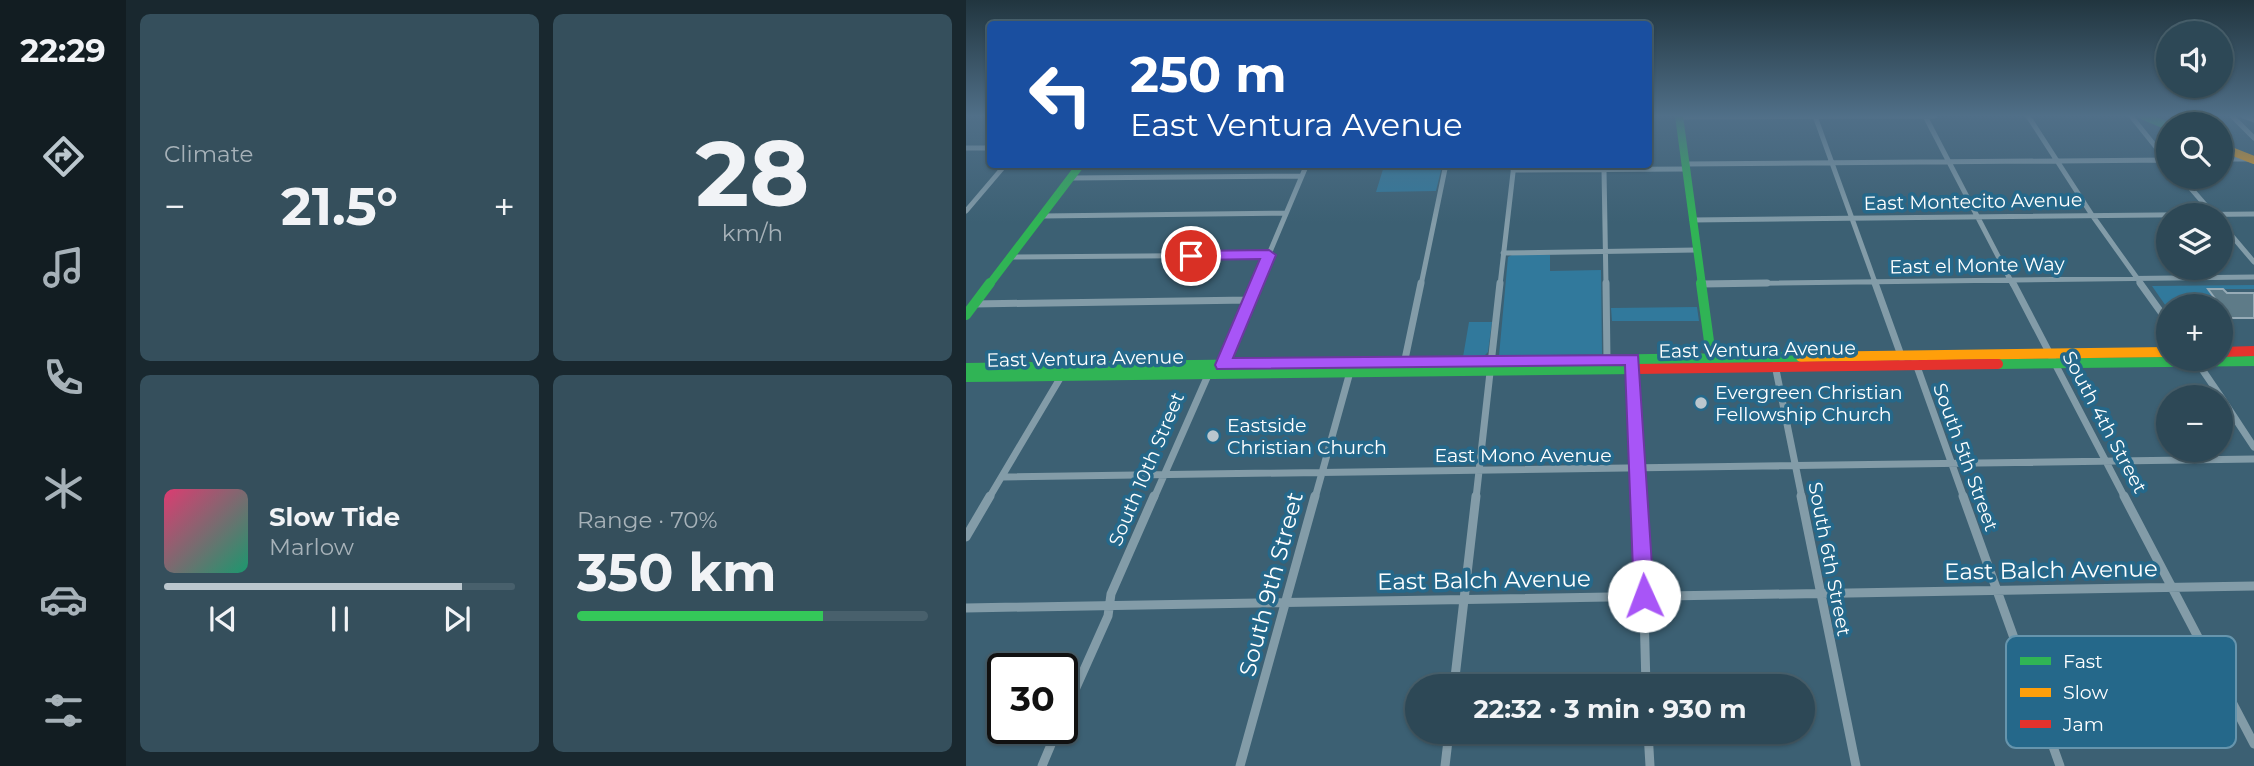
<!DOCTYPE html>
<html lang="en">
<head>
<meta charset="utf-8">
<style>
	:root { --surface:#2d4856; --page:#354f5c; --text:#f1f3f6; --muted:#a7b2b9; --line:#48606c; --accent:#bbc7ce }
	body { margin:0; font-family:Montserrat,sans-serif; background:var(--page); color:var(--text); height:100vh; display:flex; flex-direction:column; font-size:26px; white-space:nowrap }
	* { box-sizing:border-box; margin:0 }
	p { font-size:23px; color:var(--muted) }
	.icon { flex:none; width:38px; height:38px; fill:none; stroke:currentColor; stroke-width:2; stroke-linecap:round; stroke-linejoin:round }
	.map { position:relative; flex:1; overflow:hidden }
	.side { display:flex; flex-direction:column; gap:14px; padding:14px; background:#19282f; width:840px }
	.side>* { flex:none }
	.banner { position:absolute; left:21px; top:21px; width:665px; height:147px; border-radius:7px; box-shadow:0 2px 5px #0004,0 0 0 2px var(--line); background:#1a4fa0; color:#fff; overflow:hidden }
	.tools { position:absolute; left:1190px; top:21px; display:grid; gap:14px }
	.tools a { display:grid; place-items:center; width:77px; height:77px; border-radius:50%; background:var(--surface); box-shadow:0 2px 5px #0004,0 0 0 2px var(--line); font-size:35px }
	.speed { position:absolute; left:21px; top:653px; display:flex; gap:14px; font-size:35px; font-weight:700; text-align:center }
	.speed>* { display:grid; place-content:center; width:91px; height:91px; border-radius:50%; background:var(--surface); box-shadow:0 2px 5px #0004,0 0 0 2px var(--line); line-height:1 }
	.speed .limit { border:4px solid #111; border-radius:10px; background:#fff; color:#111 }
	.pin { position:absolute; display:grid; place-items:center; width:60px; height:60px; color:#fff; margin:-30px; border:4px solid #fff; border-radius:50%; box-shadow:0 2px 7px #0007 }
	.me { position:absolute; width:77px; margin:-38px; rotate:358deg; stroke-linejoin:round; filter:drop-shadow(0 0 5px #0008) }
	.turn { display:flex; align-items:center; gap:24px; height:147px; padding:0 28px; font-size:32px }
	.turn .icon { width:91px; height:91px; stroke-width:2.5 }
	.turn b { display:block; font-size:49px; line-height:60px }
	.big { font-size:52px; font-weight:700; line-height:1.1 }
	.side .tile { flex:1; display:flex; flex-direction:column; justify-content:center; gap:10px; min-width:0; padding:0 24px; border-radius:10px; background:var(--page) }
	.side .dial { align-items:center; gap:0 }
	.dial b { font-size:91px; line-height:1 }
	.song { display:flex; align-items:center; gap:21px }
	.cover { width:84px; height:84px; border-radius:10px; background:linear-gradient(135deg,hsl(340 70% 55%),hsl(160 70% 35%)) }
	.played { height:7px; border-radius:4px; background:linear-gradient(90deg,var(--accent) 85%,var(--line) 85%) }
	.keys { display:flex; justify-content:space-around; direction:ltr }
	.heat { display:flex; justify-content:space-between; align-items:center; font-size:38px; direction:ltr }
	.charge { height:10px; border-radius:5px; background:linear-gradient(90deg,#34c759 70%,var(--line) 0) }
	.side .tiles { flex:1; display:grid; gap:14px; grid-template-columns:repeat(2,1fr) }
	.trip { position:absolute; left:439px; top:674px; width:410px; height:70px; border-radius:35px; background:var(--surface); box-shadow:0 2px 5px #0004,0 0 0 2px var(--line); font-weight:700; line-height:70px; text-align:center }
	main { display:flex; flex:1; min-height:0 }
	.tab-bar { display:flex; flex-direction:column; width:126px; justify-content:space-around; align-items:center; background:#121d22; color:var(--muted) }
	.tab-bar .icon { width:49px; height:49px }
	.tab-bar .current { color:var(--accent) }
	.tab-bar b { font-size:32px; color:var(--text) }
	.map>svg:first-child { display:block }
	.green { fill:#31799c }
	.building { fill:#5e7b88; stroke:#97abb6; stroke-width:2 }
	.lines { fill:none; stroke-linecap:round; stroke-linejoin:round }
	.street-far2 { stroke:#839ca8; stroke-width:5 }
	.street-far1 { stroke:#839ca8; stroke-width:7 }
	.street { stroke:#839ca8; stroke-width:9 }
	.fast-far1 { stroke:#30b455; stroke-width:8 }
	.fast { stroke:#30b455; stroke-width:10 }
	.slow-far1 { stroke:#ff9f0a; stroke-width:8 }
	.slow { stroke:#ff9f0a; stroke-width:10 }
	.jam { stroke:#e5322d; stroke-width:10 }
	.route { fill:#a855f7; stroke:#6d37a1; stroke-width:2 }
	.poi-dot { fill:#bbc7ce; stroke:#25688a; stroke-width:2.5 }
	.labels { text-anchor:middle; stroke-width:7; stroke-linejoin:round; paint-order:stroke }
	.street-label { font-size:19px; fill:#fff; stroke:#25688a }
	.poi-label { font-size:19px; fill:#fff; stroke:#25688a; text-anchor:start }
	.near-street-label { font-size:23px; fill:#fff; stroke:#25688a }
	.key { fill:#25688a; stroke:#6695ad; stroke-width:2 }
	.key-label { font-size:19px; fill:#fff }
</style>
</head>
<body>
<main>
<nav class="tab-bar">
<b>22:29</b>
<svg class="icon current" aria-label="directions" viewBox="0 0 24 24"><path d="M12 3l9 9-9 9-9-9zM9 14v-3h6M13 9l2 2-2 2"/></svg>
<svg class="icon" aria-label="music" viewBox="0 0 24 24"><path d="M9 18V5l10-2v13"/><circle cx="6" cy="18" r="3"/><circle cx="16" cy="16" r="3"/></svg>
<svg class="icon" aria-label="phone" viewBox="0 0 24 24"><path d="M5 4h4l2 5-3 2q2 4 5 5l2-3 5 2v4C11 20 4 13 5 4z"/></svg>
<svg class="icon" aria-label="climate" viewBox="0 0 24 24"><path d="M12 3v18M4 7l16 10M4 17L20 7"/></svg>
<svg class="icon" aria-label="car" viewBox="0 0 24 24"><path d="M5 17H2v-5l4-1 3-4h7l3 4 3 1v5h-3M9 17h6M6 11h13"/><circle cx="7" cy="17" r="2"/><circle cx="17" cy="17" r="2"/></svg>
<svg class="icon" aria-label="filters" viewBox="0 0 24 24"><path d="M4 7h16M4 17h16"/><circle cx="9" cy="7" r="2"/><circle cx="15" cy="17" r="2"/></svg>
</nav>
<section class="side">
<div class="tiles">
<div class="tile"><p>Climate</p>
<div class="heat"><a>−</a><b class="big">21.5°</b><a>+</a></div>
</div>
<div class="tile dial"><b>28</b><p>km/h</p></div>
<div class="tile">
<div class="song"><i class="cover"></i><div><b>Slow Tide</b><p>Marlow</p></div></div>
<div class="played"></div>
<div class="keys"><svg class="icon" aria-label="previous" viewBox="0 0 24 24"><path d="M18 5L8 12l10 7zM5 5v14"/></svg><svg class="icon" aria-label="pause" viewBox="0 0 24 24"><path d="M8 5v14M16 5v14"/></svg><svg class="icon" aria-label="next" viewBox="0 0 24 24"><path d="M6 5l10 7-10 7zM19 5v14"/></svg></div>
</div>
<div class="tile"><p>Range · 70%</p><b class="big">350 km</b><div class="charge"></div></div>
</div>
</section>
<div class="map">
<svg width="1288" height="766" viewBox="0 0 1288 766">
	<rect width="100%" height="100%" fill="#3c6073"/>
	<path class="green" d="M418 166H476L470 191 410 192Z
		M546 255H584V271L635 270 636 354 533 356 542 257Z
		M1288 285V289H1242L1254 306H1202V309L1186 286Z
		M731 307 733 321H646L645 308Z
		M503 322H526L522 352 519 355 497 357Z"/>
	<path class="building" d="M1242 289H1257L1261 293H1288V318H1263Z"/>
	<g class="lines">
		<path class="street-far2" d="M849 116 910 285
			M959 116 1047 285
			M1062 116 1126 215 1176 285
			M1165 116 1202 162
			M1266 116 1288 138
			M1277 116 1288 120
			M713 117 969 116
			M0 148H24
			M1255 159H1283
			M719 164 1202 160
			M547 170 719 169
			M638 170 640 285
			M1215 177 1248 215
			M105 178 336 176
			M0 211 40 164
			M76 216 320 213
			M726 220 1288 214
			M1255 223 1288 262
			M537 253 730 250
			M44 257 303 255
			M735 284 1288 277
			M290 285 341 164
			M455 285 480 164
			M534 285 548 164"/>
		<path class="street-far1" d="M640 283 641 360
			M909 283 936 358
			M1047 283 1159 498
			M1174 283 1202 322
			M735 284 801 283
			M8 304 283 300
			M1229 359 1255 397
			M949 361 998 498
			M438 364 455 283
			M667 365 675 498
			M809 365 836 498
			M253 367 291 283
			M1255 397 1288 447
			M36 477 1288 459
			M23 498 96 375
			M188 498 243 373
			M349 498 384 372
			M510 498 534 283"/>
		<path class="street" d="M675 496 680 686
			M835 496 890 766
			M997 496 1094 766
			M1158 496 1288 744
			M0 537 24 496
			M0 608 1288 586
			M488 686 510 496
			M96 719 142 616 145 594 188 496
			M682 732 684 766
			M76 766 92 728
			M274 766 349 496
			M479 766 483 732"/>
		<path class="fast-far1" d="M713 116 736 285
			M1178 116 1202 126
			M23 285 115 164"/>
		<path class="fast" d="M735 283 746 363
			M0 315 24 283
			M1032 364 1288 361
			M0 368 835 357
			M0 377 670 369"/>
		<path class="slow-far1" d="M1255 147 1288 160"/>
		<path class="slow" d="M835 357 1202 352"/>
		<path class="jam" d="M1255 352 1288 351
			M670 369 1032 364"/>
	</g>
	<linearGradient id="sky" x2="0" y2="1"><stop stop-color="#21353f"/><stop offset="0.52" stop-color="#506f88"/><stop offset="1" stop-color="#506f88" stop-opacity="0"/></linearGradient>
	<rect width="1288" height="223" fill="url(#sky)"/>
	<path class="route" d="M303 250 310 255 267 358 672 355 688 596 685 603 678 605 671 603 668 596 659 365 251 369 249 365 294 259 225 260 218 256 225 251Z"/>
	<g class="poi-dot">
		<circle cx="735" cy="403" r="7"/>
		<circle cx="247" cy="436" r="7"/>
	</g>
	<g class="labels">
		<g class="street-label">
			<text transform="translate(1007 201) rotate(-1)" y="7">East Montecito Avenue</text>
			<text transform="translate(1011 265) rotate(-1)" y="7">East el Monte Way</text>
			<text transform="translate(791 349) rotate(-1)" y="7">East Ventura Avenue</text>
			<text transform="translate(119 358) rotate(-1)" y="7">East Ventura Avenue</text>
			<text transform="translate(1139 422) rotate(62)" y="7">South 4th Street</text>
			<text x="557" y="462">East Mono Avenue</text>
			<text transform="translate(1000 457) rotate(70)" y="7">South 5th Street</text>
			<text transform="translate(180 469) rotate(-67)" y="7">South 10th Street</text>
			<text transform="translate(864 559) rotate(79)" y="7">South 6th Street</text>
		</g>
		<g class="poi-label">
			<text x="749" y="399">Evergreen Christian<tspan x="749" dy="22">Fellowship Church</tspan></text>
			<text x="261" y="432">Eastside<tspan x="261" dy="22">Christian Church</tspan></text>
		</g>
		<g class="near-street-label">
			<text transform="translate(1085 570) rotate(-1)" y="8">East Balch Avenue</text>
			<text transform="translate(518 580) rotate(-1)" y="8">East Balch Avenue</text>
			<text transform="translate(305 584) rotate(-75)" y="8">South 9th Street</text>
		</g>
	</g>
	<rect x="1040" y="636" width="230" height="112" rx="10" class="key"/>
	<rect x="1054" y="657" width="31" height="8" fill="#30b455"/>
	<rect x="1054" y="688" width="31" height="9" fill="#ff9f0a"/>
	<rect x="1054" y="720" width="31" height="8" fill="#e5322d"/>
	<g class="key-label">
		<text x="1097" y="668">Fast</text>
		<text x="1097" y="699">Slow</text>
		<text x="1097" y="731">Jam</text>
	</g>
</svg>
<div class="tools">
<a><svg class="icon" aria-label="sound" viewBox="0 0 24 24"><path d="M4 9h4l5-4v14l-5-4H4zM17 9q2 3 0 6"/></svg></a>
<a><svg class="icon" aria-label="search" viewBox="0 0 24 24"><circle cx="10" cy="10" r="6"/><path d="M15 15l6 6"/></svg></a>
<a><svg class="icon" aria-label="layers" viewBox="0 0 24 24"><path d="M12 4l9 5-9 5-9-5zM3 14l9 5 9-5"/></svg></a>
<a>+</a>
<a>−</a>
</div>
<div class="speed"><div class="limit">30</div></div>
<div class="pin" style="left:225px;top:256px;background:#d93025"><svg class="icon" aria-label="arrive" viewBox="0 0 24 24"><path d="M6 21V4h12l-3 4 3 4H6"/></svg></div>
<svg class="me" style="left:678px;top:596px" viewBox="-20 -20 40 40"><circle r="19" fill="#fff"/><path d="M0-13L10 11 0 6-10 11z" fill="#a855f7"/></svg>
<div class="trip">22:32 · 3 min · 930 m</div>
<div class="banner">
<div class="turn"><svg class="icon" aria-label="left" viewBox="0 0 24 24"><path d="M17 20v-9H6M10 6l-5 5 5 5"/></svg><div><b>250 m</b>East Ventura Avenue</div></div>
</div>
</div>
</main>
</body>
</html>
